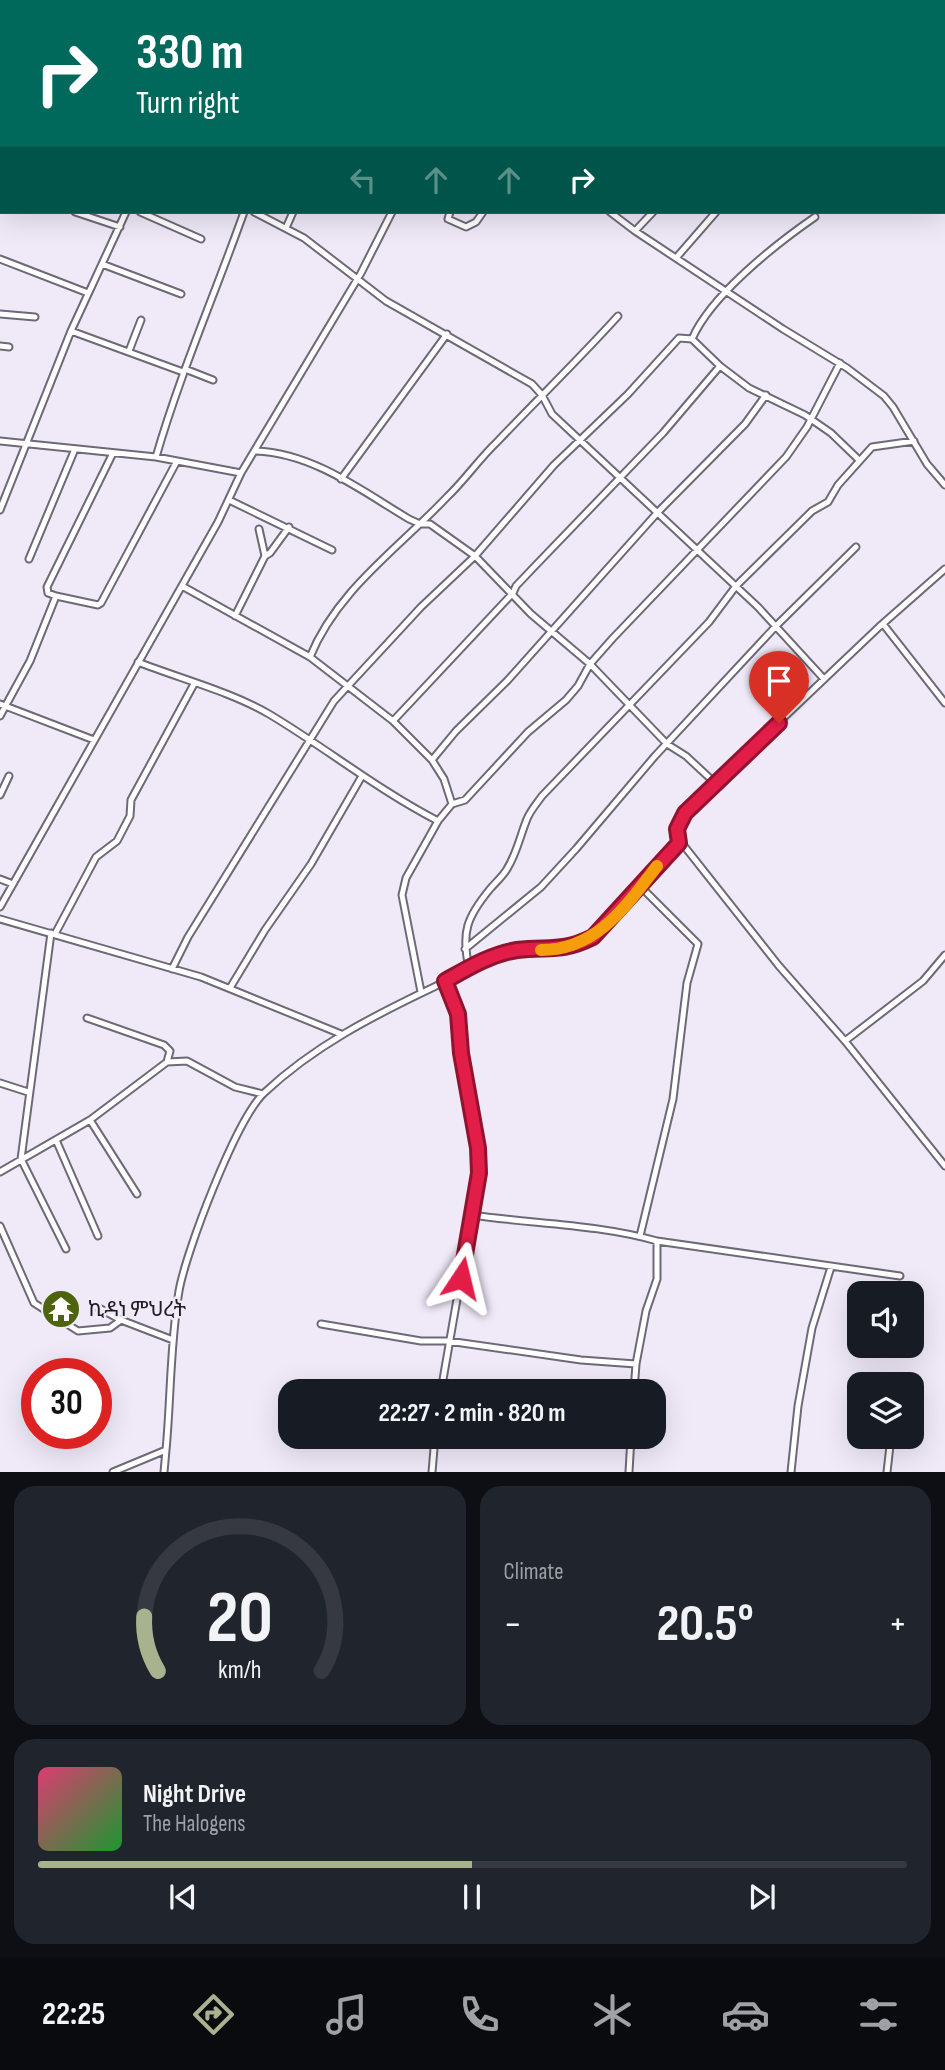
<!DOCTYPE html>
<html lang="en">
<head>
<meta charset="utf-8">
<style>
	:root { --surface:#171b24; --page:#20242c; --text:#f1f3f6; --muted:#9ea1a6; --line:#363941; --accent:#a8b28e }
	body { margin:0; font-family:"Sofia Sans Condensed","Noto Sans Ethiopic",sans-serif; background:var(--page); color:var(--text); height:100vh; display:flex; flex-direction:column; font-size:26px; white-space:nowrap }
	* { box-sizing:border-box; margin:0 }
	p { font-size:23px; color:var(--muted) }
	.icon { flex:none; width:38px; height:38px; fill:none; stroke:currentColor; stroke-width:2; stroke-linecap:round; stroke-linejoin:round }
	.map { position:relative; height:1472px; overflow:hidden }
	.drawer { display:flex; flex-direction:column; gap:14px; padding:14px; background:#0d0f14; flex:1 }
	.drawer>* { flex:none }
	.top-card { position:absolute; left:0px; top:0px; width:945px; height:214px; box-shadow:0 7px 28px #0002; background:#00695c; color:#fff; overflow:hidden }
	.fabs { position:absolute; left:847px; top:1281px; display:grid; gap:14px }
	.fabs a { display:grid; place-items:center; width:77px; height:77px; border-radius:14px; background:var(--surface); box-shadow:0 7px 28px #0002; font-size:35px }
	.speed { position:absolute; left:21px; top:1358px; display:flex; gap:14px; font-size:35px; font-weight:700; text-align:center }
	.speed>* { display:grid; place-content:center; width:91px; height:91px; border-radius:50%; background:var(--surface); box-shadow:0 7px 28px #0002; line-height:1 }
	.speed .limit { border:10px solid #d22; background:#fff; color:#111 }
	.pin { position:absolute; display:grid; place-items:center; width:60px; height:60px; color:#fff; margin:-72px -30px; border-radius:50% 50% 50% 0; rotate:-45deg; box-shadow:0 0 7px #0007 }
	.pin .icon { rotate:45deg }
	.me { position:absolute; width:77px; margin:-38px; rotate:10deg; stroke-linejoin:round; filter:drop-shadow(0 0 5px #0008) }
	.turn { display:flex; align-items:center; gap:24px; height:147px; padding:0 21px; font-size:32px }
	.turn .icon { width:91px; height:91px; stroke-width:2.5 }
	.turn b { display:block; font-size:49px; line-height:60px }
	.lanes { display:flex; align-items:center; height:66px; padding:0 21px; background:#0003; justify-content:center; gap:35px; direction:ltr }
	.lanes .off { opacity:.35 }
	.big { font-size:52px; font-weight:700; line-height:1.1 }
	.drawer .tile { flex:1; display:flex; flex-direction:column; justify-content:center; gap:10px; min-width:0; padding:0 24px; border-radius:21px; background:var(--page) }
	.drawer .dial { align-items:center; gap:0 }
	.dial svg { height:182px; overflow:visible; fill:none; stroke:var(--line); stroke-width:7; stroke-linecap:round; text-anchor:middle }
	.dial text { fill:var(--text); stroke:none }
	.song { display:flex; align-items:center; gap:21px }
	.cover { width:84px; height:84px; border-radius:10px; background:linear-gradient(135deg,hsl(340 70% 55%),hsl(130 70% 35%)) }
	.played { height:7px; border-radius:4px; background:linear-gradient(90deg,var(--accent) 50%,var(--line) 50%) }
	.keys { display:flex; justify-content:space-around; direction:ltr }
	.heat { display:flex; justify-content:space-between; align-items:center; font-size:38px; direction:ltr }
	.drawer .tiles { flex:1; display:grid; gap:14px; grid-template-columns:1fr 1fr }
	.tile:last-child { grid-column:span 2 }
	.trip { position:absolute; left:278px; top:1379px; width:388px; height:70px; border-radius:21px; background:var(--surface); box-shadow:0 7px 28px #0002; font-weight:700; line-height:70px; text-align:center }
	.tab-bar { display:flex; height:112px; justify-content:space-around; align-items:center; background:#090b0e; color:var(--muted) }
	.tab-bar .icon { width:49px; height:49px }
	.tab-bar .current { color:var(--accent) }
	.tab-bar b { font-size:32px; color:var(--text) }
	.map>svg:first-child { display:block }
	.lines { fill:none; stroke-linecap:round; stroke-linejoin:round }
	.street-casing { stroke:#6e6976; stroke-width:9 }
	.street { stroke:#fff; stroke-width:5 }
	.route-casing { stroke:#92132f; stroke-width:18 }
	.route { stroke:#e11d48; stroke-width:12 }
	.slow { stroke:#f59e0b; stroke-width:12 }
	.labels { text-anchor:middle; stroke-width:5; stroke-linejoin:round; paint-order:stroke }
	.poi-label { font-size:21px; fill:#1f1c22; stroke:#efe9f8; text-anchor:start }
</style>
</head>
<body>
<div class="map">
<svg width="945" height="1472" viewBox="0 0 945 1472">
	<rect width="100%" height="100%" fill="#efe9f8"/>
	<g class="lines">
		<defs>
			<path id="street" d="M182 0 188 2
				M52 2V0
				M126 2V0
				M244 2 245 0
				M386 2V0
				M422 2 423 0
				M506 2 507 0
				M0 108H2
				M0 184 2 185
				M75 212 120 227
				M140 212 201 239
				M254 212 304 238 386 301 532 384 542 395 552 414 758 607 824 679
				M450 212 448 219 466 227 476 222 483 212
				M610 212 635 231 783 329 847 368 884 396 893 407 927 464 945 485
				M815 217C776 244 711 295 692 339L720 366 749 388 805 415 831 433 859 460
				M286 228 293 212
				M635 231 653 212
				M676 258 716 212
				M0 259 88 293
				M102 264 181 294
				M0 314 35 317
				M71 331 183 372
				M0 346 9 347
				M129 351 141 320
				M185 369 213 380
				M0 441 156 457 241 473
				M256 451C313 453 362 491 409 519L420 524H430L475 556 531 614 590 664 667 744 686 756 715 783
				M156 457C180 374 215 294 244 212
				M341 479 447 334
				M229 500 332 550
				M0 510 71 331 126 212
				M265 556 270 553 289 527
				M29 559 75 449
				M945 569 879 627 715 783 681 818 677 837 779 966 845 1041 945 1166
				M182 586 310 657 393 721 432 760 444 779 452 804
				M56 596 98 605 101 603 177 461
				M235 616 265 556 259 529
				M883 624 945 703
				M310 657C337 590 399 548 447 497 465 480 479 459 497 442 537 400 579 359 618 316
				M138 662C178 678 232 692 269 714 326 748 378 790 438 821
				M0 704 94 740
				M0 716 30 661 56 596 48 593 47 587 113 453
				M393 721 513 593 516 586 535 566 663 433 720 366
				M432 760 456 731 507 681 658 512 745 424 766 395
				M0 795 9 776
				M0 879 13 884
				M0 907 218 522 241 473 361 273 392 212
				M0 919 201 977 341 1034
				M51 933 21 1159 66 1249
				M55 934 96 857 117 841 130 816 131 800 194 684
				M465 949 541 887 576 849 655 756 776 626 856 547
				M469 968C461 932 467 917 490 889 496 882 503 876 507 869 517 853 520 836 527 819 530 811 537 803 542 796L709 622 736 586 812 511 828 502 838 485 872 447 914 441
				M172 969 188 937 334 701 421 607 475 556 554 465 628 394 679 338 692 339
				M230 988 265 930 311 864 362 776
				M421 992 402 895 406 878 438 821 452 804 465 800 528 732 566 700 578 686 590 664 613 638 786 457 807 427 840 363
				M87 1018 164 1045 170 1051 167 1062 187 1061 235 1087 263 1094
				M845 1041 923 981 945 955
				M0 1083 28 1092
				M90 1120 137 1194
				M56 1140 98 1236
				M0 1172 90 1120 167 1062
				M472 1215C533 1224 597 1224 657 1241L900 1276
				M0 1226 34 1303 78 1331 110 1328 121 1320 173 1340
				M640 1236 673 1099 687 983 698 944 641 887
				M97 1307 121 1320
				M321 1324 421 1341H448L581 1360 636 1364
				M441 1391 479 1173 478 1148 461 1053V1028L445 981
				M634 1391 636 1364 646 1311 657 1279V1241
				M113 1472 166 1450C171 1397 170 1344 179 1291 186 1251 236 1120 264 1093 314 1046 373 1016 434 987 450 979 465 968 481 961 491 957 505 952 516 950 525 949 533 950 542 950 560 951 577 945 593 937L679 843
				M164 1472 166 1450
				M432 1472 435 1437
				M629 1472 631 1437
				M791 1472 798 1406 812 1328 831 1267
				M887 1472 891 1437"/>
		</defs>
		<use href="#street" class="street-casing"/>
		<use href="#street" class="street"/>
	</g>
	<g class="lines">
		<defs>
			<path id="route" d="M461 1278 479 1173 478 1148 461 1053 458 1014 445 981C468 968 491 954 517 950 549 946 561 953 593 937L679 843 677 829 685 813 779 723"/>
		</defs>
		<use href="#route" class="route-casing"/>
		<use href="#route" class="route"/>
		<path class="slow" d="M541 950C597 950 626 906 657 866"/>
	</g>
	<defs>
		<symbol id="temple-disc" viewBox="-11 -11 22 22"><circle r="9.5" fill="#4e630e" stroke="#efe9f8"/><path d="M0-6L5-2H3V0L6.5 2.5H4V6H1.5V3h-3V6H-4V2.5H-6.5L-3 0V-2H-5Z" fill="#fff"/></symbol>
	</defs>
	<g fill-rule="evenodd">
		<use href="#temple-disc" x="39" y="1287" width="44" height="44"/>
	</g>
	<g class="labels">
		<g class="poi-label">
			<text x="88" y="1316">ኪዳነ ምህረት</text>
		</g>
	</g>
</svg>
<div class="fabs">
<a><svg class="icon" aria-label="sound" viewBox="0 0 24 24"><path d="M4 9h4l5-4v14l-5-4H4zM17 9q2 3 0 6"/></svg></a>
<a><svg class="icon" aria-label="layers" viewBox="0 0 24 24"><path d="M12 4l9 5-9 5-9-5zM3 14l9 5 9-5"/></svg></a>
</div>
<div class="speed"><div class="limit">30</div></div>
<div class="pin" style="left:779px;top:723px;background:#d93025"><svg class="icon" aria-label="arrive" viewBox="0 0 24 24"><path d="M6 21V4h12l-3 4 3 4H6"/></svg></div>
<svg class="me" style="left:461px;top:1278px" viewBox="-20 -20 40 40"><path d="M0-17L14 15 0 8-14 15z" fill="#e11d48" stroke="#fff" stroke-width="4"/></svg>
<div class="trip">22:27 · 2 min · 820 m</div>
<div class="top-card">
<div class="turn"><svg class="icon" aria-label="right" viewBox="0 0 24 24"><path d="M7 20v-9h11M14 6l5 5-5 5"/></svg><div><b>330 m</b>Turn right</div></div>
<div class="lanes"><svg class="icon off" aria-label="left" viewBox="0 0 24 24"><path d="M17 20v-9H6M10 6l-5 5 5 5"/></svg><svg class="icon off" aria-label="ahead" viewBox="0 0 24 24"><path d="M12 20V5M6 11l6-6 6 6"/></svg><svg class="icon off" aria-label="ahead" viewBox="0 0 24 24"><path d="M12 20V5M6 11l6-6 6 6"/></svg><svg class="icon" aria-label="right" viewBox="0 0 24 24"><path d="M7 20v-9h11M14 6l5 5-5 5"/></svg></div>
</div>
</div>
<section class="drawer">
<div class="tiles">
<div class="tile dial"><svg viewBox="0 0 100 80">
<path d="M14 69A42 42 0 1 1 86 69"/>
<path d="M14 69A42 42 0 0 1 8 45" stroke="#a8b28e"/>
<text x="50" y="56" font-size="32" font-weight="700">20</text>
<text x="50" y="72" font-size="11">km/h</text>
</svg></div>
<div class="tile"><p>Climate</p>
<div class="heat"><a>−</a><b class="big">20.5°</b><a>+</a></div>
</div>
<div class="tile">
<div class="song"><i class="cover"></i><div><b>Night Drive</b><p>The Halogens</p></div></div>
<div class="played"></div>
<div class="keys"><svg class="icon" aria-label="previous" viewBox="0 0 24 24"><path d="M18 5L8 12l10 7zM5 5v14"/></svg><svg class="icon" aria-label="pause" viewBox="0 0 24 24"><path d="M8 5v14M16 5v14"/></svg><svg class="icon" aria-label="next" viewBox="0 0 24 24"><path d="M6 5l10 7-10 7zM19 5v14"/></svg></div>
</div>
</div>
</section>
<nav class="tab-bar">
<b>22:25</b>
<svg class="icon current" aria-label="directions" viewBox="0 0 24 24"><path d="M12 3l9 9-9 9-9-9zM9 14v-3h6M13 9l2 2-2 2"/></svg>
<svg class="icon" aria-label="music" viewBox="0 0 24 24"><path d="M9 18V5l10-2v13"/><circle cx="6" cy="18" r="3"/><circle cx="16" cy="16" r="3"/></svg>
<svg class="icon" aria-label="phone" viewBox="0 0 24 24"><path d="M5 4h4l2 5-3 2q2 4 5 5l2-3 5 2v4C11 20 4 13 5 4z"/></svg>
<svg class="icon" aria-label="climate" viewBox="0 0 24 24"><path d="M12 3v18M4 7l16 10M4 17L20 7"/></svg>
<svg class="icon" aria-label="car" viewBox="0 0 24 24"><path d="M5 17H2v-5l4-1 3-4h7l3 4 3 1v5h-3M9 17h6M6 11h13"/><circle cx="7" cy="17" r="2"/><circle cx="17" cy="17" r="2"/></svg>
<svg class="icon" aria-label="filters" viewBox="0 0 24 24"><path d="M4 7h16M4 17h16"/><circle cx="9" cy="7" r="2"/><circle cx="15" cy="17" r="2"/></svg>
</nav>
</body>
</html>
